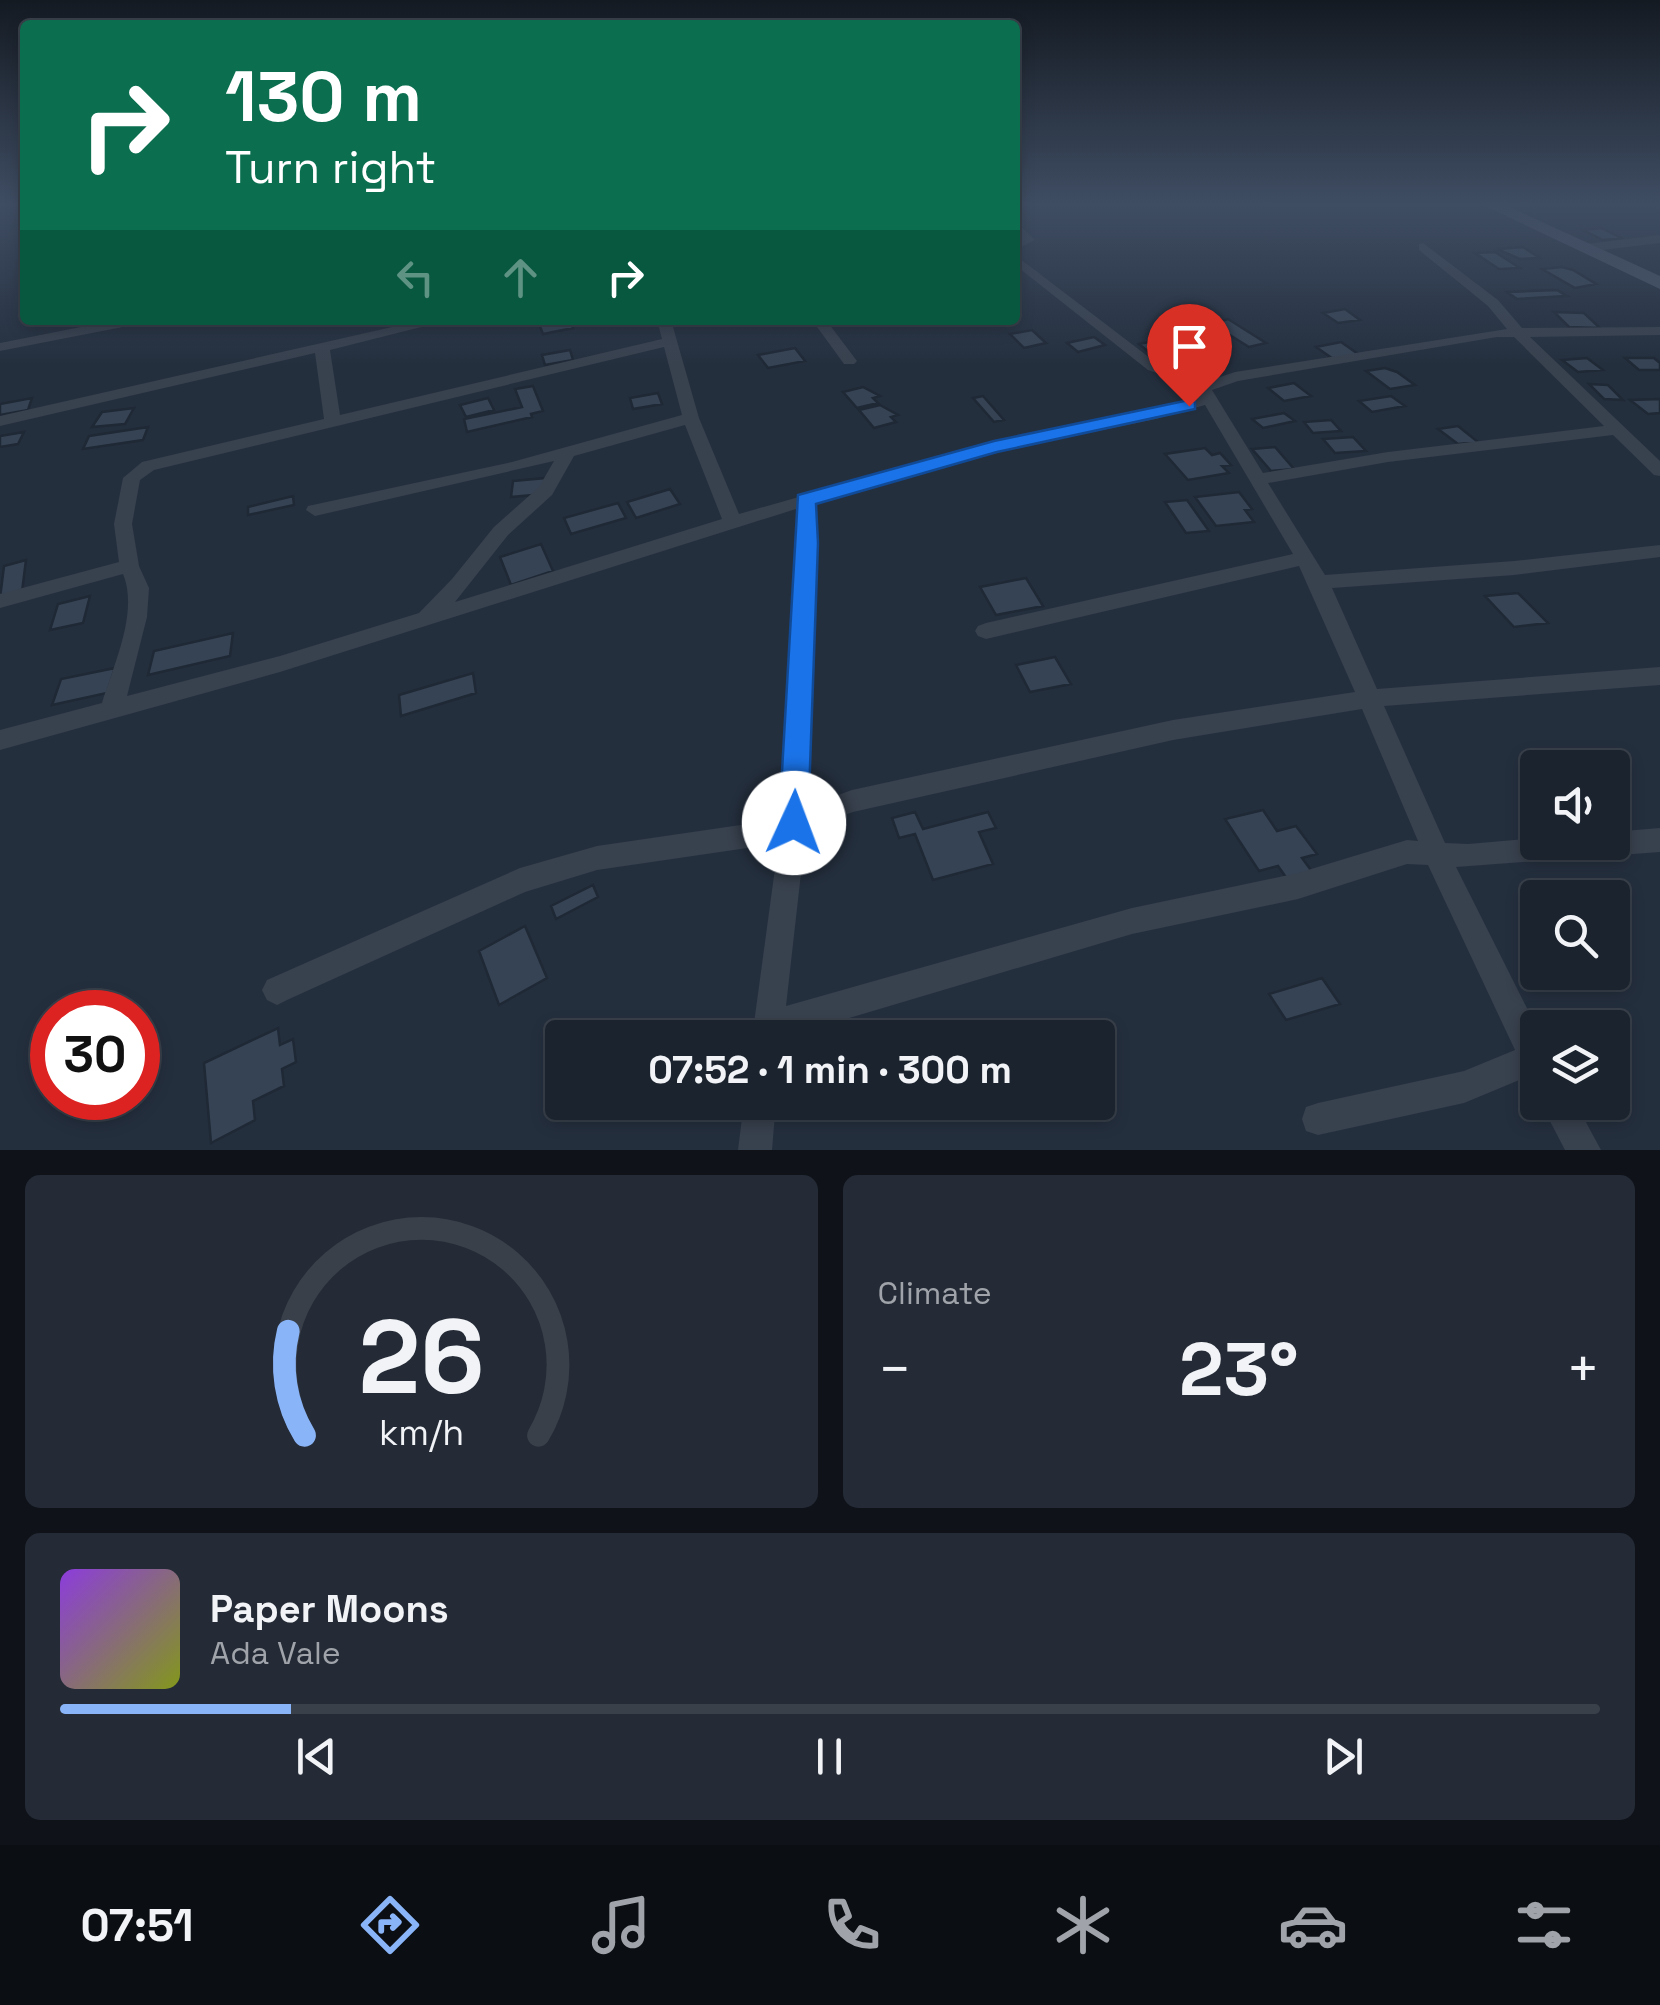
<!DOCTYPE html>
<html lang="en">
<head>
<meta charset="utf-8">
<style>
	:root { --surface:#1b232e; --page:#242b36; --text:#f1f3f6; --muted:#a0a4aa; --line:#39404a; --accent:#8ab4f8 }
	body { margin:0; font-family:"Space Grotesk",sans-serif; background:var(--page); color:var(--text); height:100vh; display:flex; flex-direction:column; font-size:38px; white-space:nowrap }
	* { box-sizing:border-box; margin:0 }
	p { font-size:32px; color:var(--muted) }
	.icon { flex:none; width:55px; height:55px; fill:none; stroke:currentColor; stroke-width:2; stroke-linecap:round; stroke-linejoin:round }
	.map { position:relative; height:1150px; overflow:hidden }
	.side { display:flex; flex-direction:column; gap:25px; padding:25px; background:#0f1319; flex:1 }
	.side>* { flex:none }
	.hud { position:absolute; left:20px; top:20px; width:1000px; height:305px; border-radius:10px; box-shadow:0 5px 15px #0003,0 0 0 2px var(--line); background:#0b6e4f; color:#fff; overflow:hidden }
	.controls { position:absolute; left:1520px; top:750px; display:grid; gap:20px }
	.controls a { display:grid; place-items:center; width:110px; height:110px; border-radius:10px; background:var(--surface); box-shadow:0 5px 15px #0003,0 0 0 2px var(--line); font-size:50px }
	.speed { position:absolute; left:30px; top:990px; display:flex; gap:20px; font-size:50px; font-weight:700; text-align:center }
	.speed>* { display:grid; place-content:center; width:130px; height:130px; border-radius:50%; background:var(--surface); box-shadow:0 5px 15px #0003,0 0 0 2px var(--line); line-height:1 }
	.speed .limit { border:15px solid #d22; background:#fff; color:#111 }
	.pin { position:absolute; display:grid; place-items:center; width:85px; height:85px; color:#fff; margin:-102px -42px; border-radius:50% 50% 50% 0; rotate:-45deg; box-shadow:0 0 10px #0007 }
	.pin .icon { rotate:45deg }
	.me { position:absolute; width:110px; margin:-55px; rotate:2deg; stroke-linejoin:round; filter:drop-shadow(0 0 8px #0008) }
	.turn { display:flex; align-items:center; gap:35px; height:210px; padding:0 40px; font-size:45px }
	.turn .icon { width:130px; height:130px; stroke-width:2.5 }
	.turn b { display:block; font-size:70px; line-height:85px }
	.lanes { display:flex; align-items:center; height:95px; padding:0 40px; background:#0003; justify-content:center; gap:50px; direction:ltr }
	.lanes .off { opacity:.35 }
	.big { font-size:75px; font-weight:700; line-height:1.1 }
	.side .card { flex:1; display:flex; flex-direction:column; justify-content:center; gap:15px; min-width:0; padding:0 35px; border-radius:15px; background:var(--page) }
	.side .dial { align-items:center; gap:0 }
	.dial svg { height:260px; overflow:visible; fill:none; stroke:var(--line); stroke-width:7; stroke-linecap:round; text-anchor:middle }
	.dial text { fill:var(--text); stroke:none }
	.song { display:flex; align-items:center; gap:30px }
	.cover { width:120px; height:120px; border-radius:15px; background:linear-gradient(135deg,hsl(270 70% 55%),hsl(70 70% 35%)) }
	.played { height:10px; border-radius:5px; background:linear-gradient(90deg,var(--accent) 15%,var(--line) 15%) }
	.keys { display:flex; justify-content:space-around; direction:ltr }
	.heat { display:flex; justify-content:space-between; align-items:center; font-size:55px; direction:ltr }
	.side .tiles { flex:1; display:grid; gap:25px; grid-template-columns:1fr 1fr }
	.card:last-child { grid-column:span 2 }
	.trip { position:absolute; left:545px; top:1020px; width:570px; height:100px; border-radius:10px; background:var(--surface); box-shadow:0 5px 15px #0003,0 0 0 2px var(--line); font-weight:700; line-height:100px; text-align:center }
	.menu { display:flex; height:160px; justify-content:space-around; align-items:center; background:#0b0e12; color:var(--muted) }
	.menu .icon { width:70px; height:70px }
	.menu .active { color:var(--accent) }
	.menu b { font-size:45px; color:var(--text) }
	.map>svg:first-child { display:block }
	.building { fill:#364354; stroke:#1f2835; stroke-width:2.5 }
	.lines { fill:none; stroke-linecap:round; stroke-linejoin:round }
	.street { fill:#38414e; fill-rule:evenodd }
	.secondary { fill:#465061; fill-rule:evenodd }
	.route { fill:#1a73e8; stroke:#114b97; stroke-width:2.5 }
</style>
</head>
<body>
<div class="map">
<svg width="1660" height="1150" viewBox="0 0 1660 1150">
	<rect width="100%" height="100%" fill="#242f3e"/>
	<path class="building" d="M1601 228 1621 238 1603 240 1583 230Z
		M1523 247 1540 258 1520 259 1497 249Z
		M1495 252 1520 268 1499 269 1475 253Z
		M1562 267 1573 270 1596 284 1575 288 1542 269Z
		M1557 290 1567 296 1517 299 1507 292Z
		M1345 309 1360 320 1338 323 1323 313Z
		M1554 312 1584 313 1600 328 1569 327Z
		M1228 319 1266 343 1249 347 1212 324Z
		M569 320 573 328 543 334 539 324Z
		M1032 330 1046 343 1024 348 1010 334Z
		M1183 335 1201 348 1155 357 1139 344Z
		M1094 337 1105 345 1078 352 1067 343Z
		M1341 342 1361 356 1336 361 1316 347Z
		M795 348 805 361 768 368 758 355Z
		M570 350 573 360 545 365 542 355Z
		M1587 358 1603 370 1578 372 1562 360Z
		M1625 358H1654L1660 363V370H1639Z
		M1385 368 1397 372 1415 385 1390 389 1366 371Z
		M1294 383 1311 396 1284 401 1268 388Z
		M1589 384 1608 385 1623 400 1604 399Z
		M533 386 543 411 531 414 532 417 467 432 464 419 522 407 515 389Z
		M863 387 880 396 873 398 878 403 857 408 843 392Z
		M658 393 662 404 633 409 630 398Z
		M983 396 1004 420 994 422 973 398Z
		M1391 396 1405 406 1372 412 1359 401Z
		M32 398 28 410 0 415V404Z
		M488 398 494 410 466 417 460 405Z
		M1660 399V413L1648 414 1630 400Z
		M880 405 898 415 891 417 896 422 874 428 859 410Z
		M134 408 125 424 92 427 102 412Z
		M1284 413 1295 421 1263 428 1252 419Z
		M1331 420 1341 431 1313 433 1304 422Z
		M1458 426 1478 442 1458 444 1438 429Z
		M148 427 143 440 83 449 89 436Z
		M24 432 18 444 0 447V436Z
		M1353 437 1366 451 1335 453 1323 439Z
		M1275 447 1294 469 1271 471 1252 449Z
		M1205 448 1212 455 1220 453 1231 465 1222 466 1229 473 1188 480 1165 454Z
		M546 478 544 494 511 497 513 481Z
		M670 489 680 504 636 518 627 502Z
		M1239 492 1252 509 1245 510 1254 522 1216 526 1195 497Z
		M293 496 294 505 248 515V507Z
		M1187 500 1209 531 1186 533 1165 502Z
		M618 503 626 518 571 534 564 518Z
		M541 544 553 571 511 585 500 557Z
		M26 560 22 592 0 598 4 566Z
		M1026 578 1043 606 996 615 980 587Z
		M1518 593 1548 623 1514 627 1485 596Z
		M90 596 83 623 50 630 58 604Z
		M233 633 230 656 148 675 154 651Z
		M1055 657 1071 684 1030 692 1016 665Z
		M115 668 107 693 52 705 61 679Z
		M473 673 476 693 401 716 399 695Z
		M1263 810 1277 831 1296 826 1317 854 1302 858 1316 877 1290 883 1278 866 1259 871 1225 819Z
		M915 812 923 829 988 812 996 828 979 832 993 864 933 880 915 834 899 838 892 818Z
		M593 885 598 897 556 919 551 906Z
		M525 926 547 978 499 1005 479 951Z
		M1322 978 1340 1004 1286 1020 1269 994Z
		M278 1028 280 1045 293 1039 296 1062 282 1069 284 1086 253 1101 255 1120 211 1143 204 1063Z"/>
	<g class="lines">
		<path class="street" d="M1015 221 1035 240 1015 250V242L1021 239 1015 232Z
			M1660 235V243L1586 252 1580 248 1586 244Z
			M1423 243 1498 300 1522 328 1660 327V335L1530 337 1660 461V476L1654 475 1613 435 1388 462 1268 483 1325 575 1514 561 1660 545V557L1514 575 1332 588 1377 689 1660 667V685L1384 706 1445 843 1468 844 1538 838V842H1612V832L1660 828V852L1456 867 1538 1030V1079L1529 1076 1464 1103 1318 1135 1306 1131 1302 1119 1306 1107 1318 1103 1464 1071 1515 1050 1428 865 1407 864 1298 899 1132 934 782 1038H752L779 839 761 846 597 870 525 892 287 1000 277 1005 267 1000 262 990 267 980 520 868 597 846 761 822 782 815 798 543 796 509 280 672 0 750V730L102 703C113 666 139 612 123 574L0 608V594L119 562 114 524 123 478 142 462 324 419 315 353 0 426V416L423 320H449L330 350 340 415 662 339 657 320H671L699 418 739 514 988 443 1153 410 1200 396 1196 387 1148 370 1015 265V255L1158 364 1208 381 1235 372 1507 329 1488 306 1419 250V244ZM1497 337H1514L1604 426 1388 452 1263 473 1212 390 1238 381ZM664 347 682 415 512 462 308 506 306 510 315 516 554 461 539 487 494 527 452 579 419 613 280 656 127 696 147 617 149 588 139 566 132 524 140 480 154 470ZM1205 405 1293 554 986 623 978 626 975 631 978 636 986 639 1299 566 1355 692 1173 720 852 790 808 806 818 543 814 503 997 452 1156 419ZM685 425 722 519 455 602 508 535 552 495 574 456ZM1362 709 1418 841 1407 840 1298 873 1132 908 786 1006 806 829 853 812 1173 740Z
			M116 320H145L138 324 0 351V343Z
			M812 320H826L857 361 854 364H844Z
			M744 1102H776L772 1150H738Z
			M1540 1102H1575L1601 1150H1565Z"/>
		<path class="secondary" d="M1481 204H1503L1660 276V289Z"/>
	</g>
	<linearGradient id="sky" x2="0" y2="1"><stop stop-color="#141a22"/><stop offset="0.56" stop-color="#3f4d63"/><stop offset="1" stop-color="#3f4d63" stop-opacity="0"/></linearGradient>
	<rect width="1660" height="365" fill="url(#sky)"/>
	<path class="route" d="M1189 400 1195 402V409L997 452 816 504 818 543 808 823 804 832 794 836 783 832 779 823 798 495 994 441Z"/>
</svg>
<div class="controls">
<a><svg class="icon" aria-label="sound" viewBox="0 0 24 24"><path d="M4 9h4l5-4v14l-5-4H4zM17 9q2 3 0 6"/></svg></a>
<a><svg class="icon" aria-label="search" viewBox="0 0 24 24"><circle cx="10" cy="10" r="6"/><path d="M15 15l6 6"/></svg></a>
<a><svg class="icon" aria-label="layers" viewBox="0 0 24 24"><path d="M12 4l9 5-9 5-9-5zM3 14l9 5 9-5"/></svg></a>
</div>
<div class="speed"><div class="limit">30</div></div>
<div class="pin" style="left:1189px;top:406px;background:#d93025"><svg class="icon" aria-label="arrive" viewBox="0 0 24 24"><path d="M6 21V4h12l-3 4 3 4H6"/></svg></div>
<svg class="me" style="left:794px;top:823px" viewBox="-20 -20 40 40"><circle r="19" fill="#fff"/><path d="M0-13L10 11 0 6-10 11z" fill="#1a73e8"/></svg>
<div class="trip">07:52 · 1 min · 300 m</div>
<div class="hud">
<div class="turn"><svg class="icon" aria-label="right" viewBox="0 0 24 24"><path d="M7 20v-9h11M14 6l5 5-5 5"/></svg><div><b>130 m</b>Turn right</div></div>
<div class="lanes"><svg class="icon off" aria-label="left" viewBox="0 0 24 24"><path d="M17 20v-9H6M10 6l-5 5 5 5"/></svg><svg class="icon off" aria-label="ahead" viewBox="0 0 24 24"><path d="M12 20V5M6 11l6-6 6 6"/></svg><svg class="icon" aria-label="right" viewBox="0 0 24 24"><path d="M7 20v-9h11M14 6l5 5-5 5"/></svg></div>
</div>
</div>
<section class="side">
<div class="tiles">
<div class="card dial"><svg viewBox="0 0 100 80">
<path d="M14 69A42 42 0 1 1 86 69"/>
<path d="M14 69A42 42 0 0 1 9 37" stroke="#8ab4f8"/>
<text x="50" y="56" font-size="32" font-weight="700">26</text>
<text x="50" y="72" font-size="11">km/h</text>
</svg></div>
<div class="card"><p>Climate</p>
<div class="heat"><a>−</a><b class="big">23°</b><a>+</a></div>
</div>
<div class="card">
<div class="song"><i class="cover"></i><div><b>Paper Moons</b><p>Ada Vale</p></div></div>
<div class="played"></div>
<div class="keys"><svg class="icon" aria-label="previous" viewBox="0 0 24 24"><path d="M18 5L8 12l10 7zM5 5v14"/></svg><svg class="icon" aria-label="pause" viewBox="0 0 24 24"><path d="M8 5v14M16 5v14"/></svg><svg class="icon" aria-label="next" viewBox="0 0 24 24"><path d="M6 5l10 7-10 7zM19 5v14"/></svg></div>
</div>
</div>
</section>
<nav class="menu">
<b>07:51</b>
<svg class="icon active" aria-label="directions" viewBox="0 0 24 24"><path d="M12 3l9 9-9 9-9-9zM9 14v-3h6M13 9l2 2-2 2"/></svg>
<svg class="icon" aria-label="music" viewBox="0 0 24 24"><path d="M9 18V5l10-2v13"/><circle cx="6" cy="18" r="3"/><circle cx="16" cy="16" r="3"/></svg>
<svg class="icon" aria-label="phone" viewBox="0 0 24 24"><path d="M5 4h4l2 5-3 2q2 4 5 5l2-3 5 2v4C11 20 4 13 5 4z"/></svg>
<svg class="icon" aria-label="climate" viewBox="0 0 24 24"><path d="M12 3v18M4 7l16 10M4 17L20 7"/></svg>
<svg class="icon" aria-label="car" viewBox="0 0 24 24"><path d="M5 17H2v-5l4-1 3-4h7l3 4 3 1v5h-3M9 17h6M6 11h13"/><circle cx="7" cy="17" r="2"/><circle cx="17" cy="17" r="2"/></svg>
<svg class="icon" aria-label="filters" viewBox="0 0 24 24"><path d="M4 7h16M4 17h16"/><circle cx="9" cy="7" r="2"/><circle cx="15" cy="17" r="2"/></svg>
</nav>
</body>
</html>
